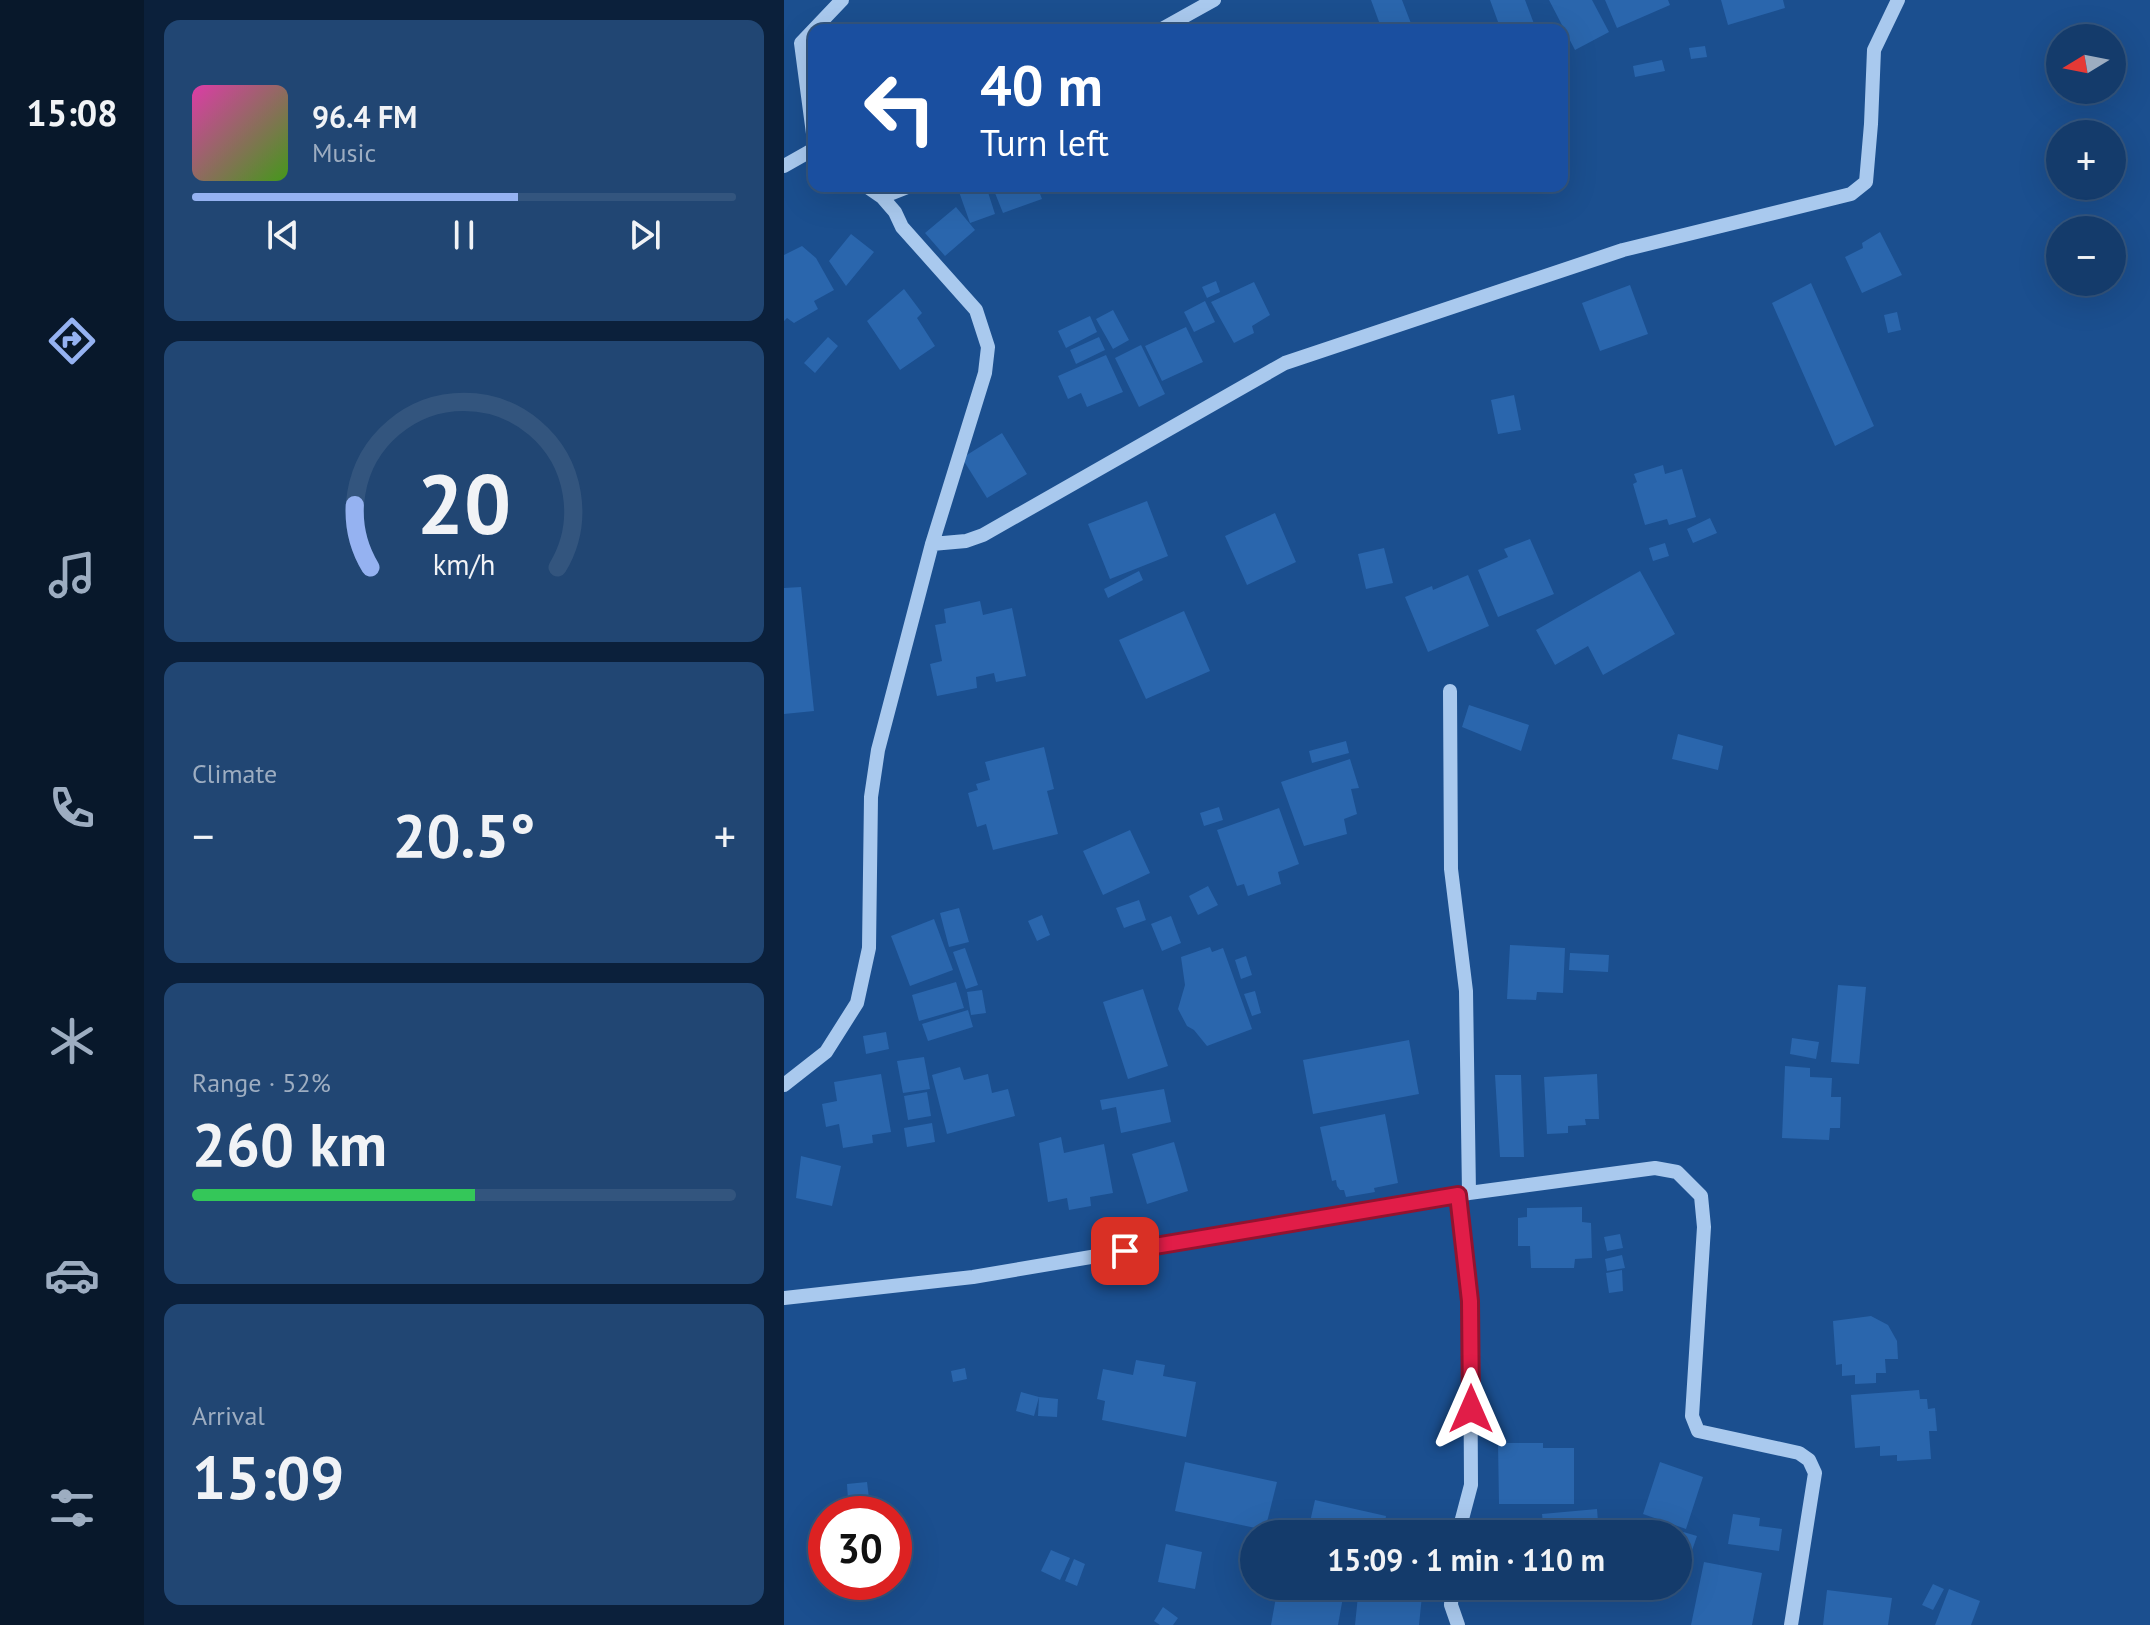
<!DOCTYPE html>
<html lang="en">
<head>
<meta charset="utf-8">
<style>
	:root { --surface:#143b6b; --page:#214673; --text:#f1f3f6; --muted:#9dadc1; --line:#33557e; --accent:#95b2f1 }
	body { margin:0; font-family:"PT Sans",sans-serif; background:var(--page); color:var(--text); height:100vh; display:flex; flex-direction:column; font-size:30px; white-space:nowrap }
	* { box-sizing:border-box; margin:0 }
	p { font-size:26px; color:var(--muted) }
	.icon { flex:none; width:44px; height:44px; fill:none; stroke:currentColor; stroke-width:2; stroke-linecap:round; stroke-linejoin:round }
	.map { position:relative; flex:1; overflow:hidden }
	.panel { display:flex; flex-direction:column; gap:20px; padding:20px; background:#0b203b; width:640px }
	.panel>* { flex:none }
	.banner { position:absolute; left:24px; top:24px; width:760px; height:168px; border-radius:16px; box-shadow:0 8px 32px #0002,0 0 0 2px var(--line); background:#1a4fa0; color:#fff; overflow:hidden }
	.needle { width:52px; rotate:260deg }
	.tools { position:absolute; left:1262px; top:24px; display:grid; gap:16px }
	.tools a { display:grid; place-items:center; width:80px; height:80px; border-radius:50%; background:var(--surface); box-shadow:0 8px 32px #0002,0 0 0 2px var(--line); font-size:40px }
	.speed { position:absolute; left:24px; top:1496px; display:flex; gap:16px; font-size:40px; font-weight:700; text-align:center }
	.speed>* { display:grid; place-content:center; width:104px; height:104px; border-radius:50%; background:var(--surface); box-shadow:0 8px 32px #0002,0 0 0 2px var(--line); line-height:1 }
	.speed .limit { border:12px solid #d22; background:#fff; color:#111 }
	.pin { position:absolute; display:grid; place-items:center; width:68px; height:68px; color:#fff; margin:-34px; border-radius:16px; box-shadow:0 4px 12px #0006 }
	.me { position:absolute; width:88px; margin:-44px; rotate:0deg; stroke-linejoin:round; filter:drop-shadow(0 0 6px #0008) }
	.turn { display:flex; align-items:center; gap:28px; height:168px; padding:0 40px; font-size:36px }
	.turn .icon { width:104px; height:104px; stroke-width:2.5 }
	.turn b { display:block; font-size:56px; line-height:68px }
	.big { font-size:60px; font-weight:800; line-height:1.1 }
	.panel .widget { flex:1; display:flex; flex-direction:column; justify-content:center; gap:12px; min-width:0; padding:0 28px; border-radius:16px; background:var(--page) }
	.panel .dial { align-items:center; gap:0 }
	.dial svg { height:208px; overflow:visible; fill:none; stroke:var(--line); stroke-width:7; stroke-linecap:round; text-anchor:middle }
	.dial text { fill:var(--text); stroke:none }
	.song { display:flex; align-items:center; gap:24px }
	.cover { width:96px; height:96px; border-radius:12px; background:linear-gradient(135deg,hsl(320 70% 55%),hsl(100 70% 35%)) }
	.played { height:8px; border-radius:4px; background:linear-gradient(90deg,var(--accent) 60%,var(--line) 60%) }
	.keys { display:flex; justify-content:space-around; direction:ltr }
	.heat { display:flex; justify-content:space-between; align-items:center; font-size:44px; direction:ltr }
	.charge { height:12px; border-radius:6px; background:linear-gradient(90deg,#34c759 52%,var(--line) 0) }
	.trip { position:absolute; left:456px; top:1520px; width:452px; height:80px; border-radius:40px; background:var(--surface); box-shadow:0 8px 32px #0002,0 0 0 2px var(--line); font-weight:800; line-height:80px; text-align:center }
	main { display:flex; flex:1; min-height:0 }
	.tabs { display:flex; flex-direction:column; width:144px; justify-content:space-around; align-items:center; background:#08182b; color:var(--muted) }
	.tabs .icon { width:56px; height:56px }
	.tabs .on { color:var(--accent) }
	.tabs b { font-size:36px; color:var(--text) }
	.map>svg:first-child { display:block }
	.building { fill:#2a66ad }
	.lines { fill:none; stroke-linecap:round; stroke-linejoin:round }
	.minor { stroke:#a9c9ee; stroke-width:14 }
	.route-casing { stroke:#92132f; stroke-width:20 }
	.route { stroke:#e11d48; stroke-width:14 }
</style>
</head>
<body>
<main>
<nav class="tabs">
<b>15:08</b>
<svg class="icon on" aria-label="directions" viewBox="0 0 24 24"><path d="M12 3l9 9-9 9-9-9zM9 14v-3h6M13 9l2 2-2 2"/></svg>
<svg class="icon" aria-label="music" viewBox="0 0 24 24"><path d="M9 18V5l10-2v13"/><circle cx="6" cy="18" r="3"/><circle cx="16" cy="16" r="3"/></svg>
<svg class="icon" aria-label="phone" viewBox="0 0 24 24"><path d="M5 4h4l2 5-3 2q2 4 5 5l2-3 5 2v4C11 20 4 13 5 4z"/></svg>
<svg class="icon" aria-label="climate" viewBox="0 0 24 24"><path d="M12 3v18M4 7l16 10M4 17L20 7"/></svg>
<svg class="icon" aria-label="car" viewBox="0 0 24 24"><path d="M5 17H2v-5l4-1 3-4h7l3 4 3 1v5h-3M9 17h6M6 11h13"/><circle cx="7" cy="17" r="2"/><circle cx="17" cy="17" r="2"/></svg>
<svg class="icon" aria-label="filters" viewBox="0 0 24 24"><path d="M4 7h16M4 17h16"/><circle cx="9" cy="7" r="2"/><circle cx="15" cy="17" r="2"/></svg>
</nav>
<section class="panel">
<div class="widget">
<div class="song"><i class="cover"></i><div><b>96.4 FM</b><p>Music</p></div></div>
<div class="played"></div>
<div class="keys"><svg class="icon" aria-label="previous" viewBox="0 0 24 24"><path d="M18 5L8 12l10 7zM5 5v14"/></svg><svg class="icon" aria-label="pause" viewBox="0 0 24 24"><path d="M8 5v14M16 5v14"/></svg><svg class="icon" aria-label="next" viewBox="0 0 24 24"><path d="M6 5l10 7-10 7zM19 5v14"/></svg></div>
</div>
<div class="widget dial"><svg viewBox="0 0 100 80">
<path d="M14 69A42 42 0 1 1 86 69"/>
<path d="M14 69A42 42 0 0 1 8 45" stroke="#95b2f1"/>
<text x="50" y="56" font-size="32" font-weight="700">20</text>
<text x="50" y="72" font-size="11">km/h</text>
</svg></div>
<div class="widget"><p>Climate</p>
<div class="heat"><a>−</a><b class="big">20.5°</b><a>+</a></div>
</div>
<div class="widget"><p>Range · 52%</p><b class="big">260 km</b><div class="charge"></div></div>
<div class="widget"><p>Arrival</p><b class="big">15:09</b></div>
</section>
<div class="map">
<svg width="1366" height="1625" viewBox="0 0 1366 1625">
	<rect width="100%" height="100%" fill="#1b4f8f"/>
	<path class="building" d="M587 0H618L628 26 617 30H598Z
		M706 0H741L752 29 717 30Z
		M765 0H808L825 32 791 50Z
		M821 0H884L886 5 833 28Z
		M937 0H999L1001 8 944 25Z
		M921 46 923 57 907 59 905 48Z
		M878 60 881 71 851 77 849 66Z
		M173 186H202L211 214 186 223Z
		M229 186H253L258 199 219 213 211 193Z
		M172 207 191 230 161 256 141 233Z
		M1096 232 1118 275 1078 293 1061 257 1079 248 1078 243Z
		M67 234 90 252 62 286 45 261Z
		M18 246 32 258 50 290 30 301 34 309 10 323 3 318 0 321V255Z
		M432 281 436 292 423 298 418 287Z
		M470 282 486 315 468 326 470 333 450 343 427 302Z
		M1027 283 1090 426 1051 446 988 303Z
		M846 285 864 334 816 351 798 303Z
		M120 289 138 313 133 318 151 346 116 370 83 321Z
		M421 301 431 322 410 332 400 312Z
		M329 310 345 340 329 349 312 319Z
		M1113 312 1117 330 1104 333 1100 315Z
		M306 316 313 332 282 348 274 331Z
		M402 327 419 362 378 381 361 346Z
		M44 337 54 346 31 373 20 363Z
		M315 337 321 350 292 364 286 350Z
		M357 345 381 394 355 407 331 358Z
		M322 355 339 392 303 407 297 393 284 399 274 376Z
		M730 395 737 430 714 434 707 400Z
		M218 433 243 474 203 498 178 458Z
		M879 465 881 474 898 469 912 517 885 525 883 519 861 525 849 484 853 482 850 474Z
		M363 501 384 556 326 579 304 524Z
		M491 513 512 562 463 585 441 536Z
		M926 518 933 533 909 543 903 529Z
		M746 539 770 594 714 617 694 570 724 557 720 549Z
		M881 543 885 556 869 561 865 548Z
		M600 548 609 583 582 589 574 554Z
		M355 571 359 580 324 598 320 589Z
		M856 571 891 634 819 675 804 646 771 665 752 630Z
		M684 575 705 626 644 652 621 597 648 586 649 590Z
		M17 587 30 711 0 714V588Z
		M196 601 199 615 228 608 242 676 212 682 210 673 192 677 193 688 153 696 146 664 158 661 151 625 162 623 160 609Z
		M400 611 426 671 362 699 335 640Z
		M685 705 745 725 737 751 678 727Z
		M894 734 939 746 934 770 888 759Z
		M562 741 565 753 528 763 525 751Z
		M260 747 270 789 263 791 274 834 209 850 202 824 193 827 184 793 194 790 192 784 206 780 201 762Z
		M566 759 575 788 567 789 573 814 560 819 563 834 520 846 497 782Z
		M435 807 439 820 420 826 416 813Z
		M495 808 515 864 494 872 497 884 464 896 460 884 453 886 433 830Z
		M346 830 366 873 319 895 299 851Z
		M424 886 434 905 414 915 405 896Z
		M355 900 362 920 340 928 332 908Z
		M175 908 185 942 165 947 156 913Z
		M258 915 266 935 253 941 244 921Z
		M387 916 397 943 378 951 367 924Z
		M150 919 169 970 126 986 107 936Z
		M726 945 781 948 779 993 753 992 752 1000 723 999Z
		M426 947 428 952 439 948 468 1029 423 1046 410 1030 403 1026 394 1009 401 985 397 957Z
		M181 948 194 985 182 989 169 952Z
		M786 953 825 955 824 972 785 970Z
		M462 956 468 975 457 979 451 960Z
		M172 982 180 1008 135 1021 128 995Z
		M1054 985 1082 987 1075 1064 1047 1062Z
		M359 989 384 1066 344 1079 319 1002Z
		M198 990 202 1013 187 1015 183 992Z
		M471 991 477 1013 468 1016 460 994Z
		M184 1010 189 1027 144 1041 138 1024Z
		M102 1032 105 1049 82 1054 79 1036Z
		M1008 1038 1035 1042 1032 1059 1006 1054Z
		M625 1040 635 1094 529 1114 519 1060Z
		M140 1057 146 1089 119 1093 113 1061Z
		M1001 1066 1026 1068V1077L1048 1078 1047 1097H1057L1056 1128H1046L1045 1140 998 1138Z
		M176 1067 180 1080 204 1074 208 1093 224 1089 231 1116 163 1134 148 1075Z
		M97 1074 107 1132 88 1135 89 1143 59 1148 55 1124 42 1127 38 1104 53 1101 50 1082Z
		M813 1074 815 1119H801L802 1125 784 1126V1133L763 1134 760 1077Z
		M711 1075H737L740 1157H716Z
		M380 1089 387 1122 337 1133 332 1107 318 1110 316 1100Z
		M143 1092 147 1116 124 1120 120 1096Z
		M601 1114 614 1183 590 1188 591 1192 562 1197 560 1190H556L553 1186 552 1180 548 1181 536 1127Z
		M148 1123 151 1142 123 1147 120 1128Z
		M277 1137 280 1153 320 1144 329 1193 306 1197 307 1206 285 1210 283 1198 264 1202 255 1143Z
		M390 1142 404 1191 363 1204 348 1154Z
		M17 1156 57 1166 48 1206 12 1198Z
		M798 1207V1222L807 1223 808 1258 791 1259 790 1268H747L746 1246H734V1218L743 1217V1208Z
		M344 1220 348 1239 334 1241 331 1223Z
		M836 1234 839 1248 823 1251 820 1237Z
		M838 1255 841 1268 823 1271 821 1259Z
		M838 1270 839 1291 825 1293 822 1273Z
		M1087 1316 1104 1325 1113 1341 1114 1359H1101L1102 1373H1092V1383L1071 1384V1375L1058 1376V1364L1052 1365 1049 1321Z
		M352 1360 381 1365 379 1376 412 1382 402 1437 318 1420 321 1401 313 1399 319 1369 349 1375Z
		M181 1368 183 1379 169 1382 167 1371Z
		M1135 1390 1136 1399H1143L1144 1409 1151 1408 1153 1431H1145L1147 1459 1113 1461V1455L1096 1456V1446L1071 1448 1067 1395Z
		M237 1392 255 1397 250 1416 232 1411Z
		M255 1397 274 1399 273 1417 254 1416Z
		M714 1443H759V1448H790V1504H715Z
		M401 1462 493 1482 481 1530 391 1511Z
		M876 1462 919 1477 902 1529 859 1514Z
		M83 1482 85 1498 64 1500 63 1484Z
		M531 1500 602 1516 599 1534H558L525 1526Z
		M813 1509 815 1534H760L758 1514Z
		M949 1514 976 1518 975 1526 998 1529 995 1551 944 1544Z
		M872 1524 913 1536 894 1591 880 1587 894 1586V1534H869Z
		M382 1544 418 1552 411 1589 374 1582Z
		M267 1550 286 1558 276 1580 257 1571Z
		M290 1559 301 1564 293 1586 281 1581Z
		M920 1562 978 1573 968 1625H907Z
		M1149 1584 1160 1589 1149 1610 1138 1605Z
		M494 1586H561L554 1625H487Z
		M575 1586H639L635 1625H571Z
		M1165 1589 1196 1601 1187 1625H1151Z
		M1043 1590 1108 1598 1104 1625H1039Z
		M379 1607 394 1618 389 1625H376L370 1621Z"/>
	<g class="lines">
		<path class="minor" d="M376 30 430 0
			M30 141 17 43 58 0
			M0 166 30 149
			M82 186 98 197
			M148 544 182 541 199 535 501 363 839 250 1067 194 1082 182 1087 124 1090 50 1114 0
			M666 691 667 869 682 991 685 1193
			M0 1085 42 1052 73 1003 85 948 87 797 94 750 148 544 201 373 204 347 192 310 118 227 111 212 98 197 126 186
			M0 1298 189 1277 685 1193 871 1168 893 1172 917 1196 920 1227 908 1416 914 1431 1015 1453 1025 1460 1031 1473 1007 1625
			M674 1534 687 1485 686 1301 674 1195
			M668 1586 667 1605 674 1625"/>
	</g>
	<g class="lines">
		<defs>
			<path id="route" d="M341 1251 674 1195 686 1301 687 1409"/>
		</defs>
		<use href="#route" class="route-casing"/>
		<use href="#route" class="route"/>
	</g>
</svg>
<div class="tools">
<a><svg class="needle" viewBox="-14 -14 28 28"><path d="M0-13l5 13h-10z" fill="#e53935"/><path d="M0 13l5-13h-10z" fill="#9dadc1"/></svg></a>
<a>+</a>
<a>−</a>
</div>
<div class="speed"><div class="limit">30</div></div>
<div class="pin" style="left:341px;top:1251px;background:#d93025"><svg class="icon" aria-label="arrive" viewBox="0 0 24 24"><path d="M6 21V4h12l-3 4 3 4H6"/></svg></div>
<svg class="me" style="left:687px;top:1409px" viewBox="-20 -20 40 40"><path d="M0-17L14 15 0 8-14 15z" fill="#e11d48" stroke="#fff" stroke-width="4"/></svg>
<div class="trip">15:09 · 1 min · 110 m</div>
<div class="banner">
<div class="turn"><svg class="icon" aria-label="left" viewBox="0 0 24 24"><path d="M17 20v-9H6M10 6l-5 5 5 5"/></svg><div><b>40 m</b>Turn left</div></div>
</div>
</div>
</main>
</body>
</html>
